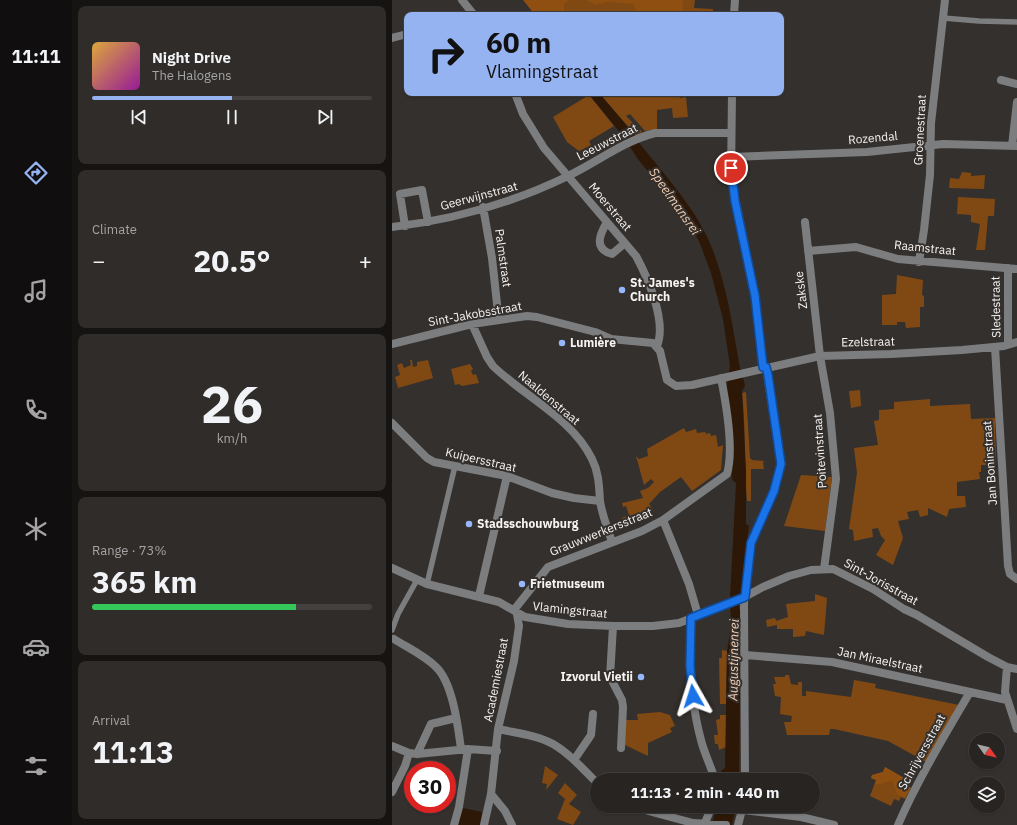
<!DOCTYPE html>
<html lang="en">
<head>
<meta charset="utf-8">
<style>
	:root { --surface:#272422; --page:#2f2c2a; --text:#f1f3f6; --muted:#a4a4a5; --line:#434140; --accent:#95b2f1 }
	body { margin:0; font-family:"IBM Plex Sans",sans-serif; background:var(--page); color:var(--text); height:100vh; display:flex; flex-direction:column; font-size:15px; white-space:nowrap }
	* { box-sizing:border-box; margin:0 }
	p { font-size:13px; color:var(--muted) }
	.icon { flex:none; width:22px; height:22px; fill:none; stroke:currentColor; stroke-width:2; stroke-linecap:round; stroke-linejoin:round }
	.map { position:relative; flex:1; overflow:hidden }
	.panel { display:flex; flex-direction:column; gap:6px; padding:6px; background:#151413; width:320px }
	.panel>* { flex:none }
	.hud { position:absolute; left:12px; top:12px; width:380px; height:84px; border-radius:8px; box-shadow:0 1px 3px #0004,0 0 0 1px var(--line); background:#95b2f1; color:#111; overflow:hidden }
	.needle { width:26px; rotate:124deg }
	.buttons { position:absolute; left:577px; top:733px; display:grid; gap:8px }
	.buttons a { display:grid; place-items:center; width:36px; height:36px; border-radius:50%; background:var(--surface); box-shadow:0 1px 3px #0004,0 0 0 1px var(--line); font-size:20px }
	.speed { position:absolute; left:12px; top:761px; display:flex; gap:8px; font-size:20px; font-weight:700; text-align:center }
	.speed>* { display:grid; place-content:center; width:52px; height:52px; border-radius:50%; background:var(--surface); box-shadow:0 1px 3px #0004,0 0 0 1px var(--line); line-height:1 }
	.speed .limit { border:6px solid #d22; background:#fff; color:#111 }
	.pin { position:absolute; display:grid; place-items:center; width:34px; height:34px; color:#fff; margin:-17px; border:2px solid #fff; border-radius:50%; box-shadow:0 1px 4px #0007 }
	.me { position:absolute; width:44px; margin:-22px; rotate:354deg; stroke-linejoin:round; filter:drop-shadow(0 0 3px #0008) }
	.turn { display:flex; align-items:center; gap:14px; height:84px; padding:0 16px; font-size:18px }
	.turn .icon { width:52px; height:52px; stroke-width:2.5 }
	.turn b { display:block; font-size:28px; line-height:34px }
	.big { font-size:30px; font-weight:800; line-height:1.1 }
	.panel .tile { flex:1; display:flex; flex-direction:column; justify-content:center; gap:6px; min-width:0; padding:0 14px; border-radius:8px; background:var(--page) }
	.panel .dial { align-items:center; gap:0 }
	.dial b { font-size:52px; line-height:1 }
	.song { display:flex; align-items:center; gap:12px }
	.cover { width:48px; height:48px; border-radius:6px; background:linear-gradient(135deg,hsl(40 70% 55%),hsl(300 70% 35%)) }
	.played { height:4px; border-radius:2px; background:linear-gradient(90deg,var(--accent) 50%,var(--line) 50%) }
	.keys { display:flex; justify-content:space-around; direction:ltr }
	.heat { display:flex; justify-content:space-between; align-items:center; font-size:22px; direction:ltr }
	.charge { height:6px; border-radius:3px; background:linear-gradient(90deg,#34c759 73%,var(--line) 0) }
	.trip { position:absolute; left:198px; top:773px; width:230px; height:40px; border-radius:20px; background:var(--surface); box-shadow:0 1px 3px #0004,0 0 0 1px var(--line); font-weight:800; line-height:40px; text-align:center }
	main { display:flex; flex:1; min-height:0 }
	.dock { display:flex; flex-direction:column; width:72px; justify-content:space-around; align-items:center; background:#100e0e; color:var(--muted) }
	.dock .icon { width:28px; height:28px }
	.dock .active { color:var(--accent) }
	.dock b { font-size:18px; color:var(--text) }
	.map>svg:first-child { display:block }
	.green { fill:#804913 }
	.forest { fill:#8e4f10 }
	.water { fill:#2d1807 }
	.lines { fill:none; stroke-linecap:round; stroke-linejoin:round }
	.pedestrian { stroke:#7c7d7f; stroke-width:5.5 }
	.minor { stroke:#7c7d7f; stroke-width:8 }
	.route-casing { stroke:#114b97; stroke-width:10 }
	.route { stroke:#1a73e8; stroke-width:7 }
	.poi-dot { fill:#96b6fd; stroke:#34302d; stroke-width:1.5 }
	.labels { text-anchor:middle; stroke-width:4; stroke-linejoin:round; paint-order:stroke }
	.street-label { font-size:12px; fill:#f7f4f2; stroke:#34302d }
	.poi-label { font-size:12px; font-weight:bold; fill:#f7f4f2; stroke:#34302d; text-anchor:start }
	.water-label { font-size:13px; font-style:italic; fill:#f4cfb3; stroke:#34302d }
</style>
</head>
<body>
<main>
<nav class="dock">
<b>11:11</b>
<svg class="icon active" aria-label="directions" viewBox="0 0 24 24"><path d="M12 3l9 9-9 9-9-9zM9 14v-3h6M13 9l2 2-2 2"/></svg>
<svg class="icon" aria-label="music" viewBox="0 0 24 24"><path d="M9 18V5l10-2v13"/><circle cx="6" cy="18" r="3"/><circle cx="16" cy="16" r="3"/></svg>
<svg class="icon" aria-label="phone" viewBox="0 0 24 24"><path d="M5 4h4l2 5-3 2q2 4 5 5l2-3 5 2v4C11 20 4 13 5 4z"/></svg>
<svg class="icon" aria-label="climate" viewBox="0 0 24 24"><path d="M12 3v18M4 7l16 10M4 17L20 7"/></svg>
<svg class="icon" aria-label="car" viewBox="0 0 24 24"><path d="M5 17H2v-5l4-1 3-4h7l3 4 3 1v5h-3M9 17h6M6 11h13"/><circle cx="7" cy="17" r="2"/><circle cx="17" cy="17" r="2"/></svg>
<svg class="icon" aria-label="filters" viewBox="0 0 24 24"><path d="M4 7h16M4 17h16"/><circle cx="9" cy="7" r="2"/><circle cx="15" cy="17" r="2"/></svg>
</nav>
<section class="panel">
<div class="tile">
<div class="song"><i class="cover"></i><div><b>Night Drive</b><p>The Halogens</p></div></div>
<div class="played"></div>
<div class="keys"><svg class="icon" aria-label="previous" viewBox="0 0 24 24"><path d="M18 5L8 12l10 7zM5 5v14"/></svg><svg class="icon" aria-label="pause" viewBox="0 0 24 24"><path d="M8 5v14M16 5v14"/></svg><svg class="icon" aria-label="next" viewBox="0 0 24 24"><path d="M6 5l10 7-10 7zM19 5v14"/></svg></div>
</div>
<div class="tile"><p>Climate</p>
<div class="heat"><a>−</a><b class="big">20.5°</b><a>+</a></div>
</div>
<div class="tile dial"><b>26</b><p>km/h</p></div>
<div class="tile"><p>Range · 73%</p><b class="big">365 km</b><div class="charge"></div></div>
<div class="tile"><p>Arrival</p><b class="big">11:13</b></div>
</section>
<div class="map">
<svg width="625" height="825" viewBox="0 0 625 825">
	<rect width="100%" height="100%" fill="#34302d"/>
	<path class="green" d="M133 0H303L302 8 321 9V15H147Z
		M207 93H287L288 98 294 97 296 117 281 118 280 108 265 110V129L253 131 238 114 234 116 250 132 243 135Z
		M197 95 222 126 197 141 199 145 187 151 175 142 161 117Z
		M570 172 579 173V176L593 175 592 189 557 188 558 178 567 179Z
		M566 197 603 199 602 216H596L593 250H584L588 224 579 222V215L565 214Z
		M505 275 531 280 530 295 532 296V307H528V327L514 328 513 322H505V325H490V295L504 294Z
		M18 360H20L21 367 25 366V362L36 360 41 378 6 388 3 377 8 375 5 365 10 363 12 368 19 365Z
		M78 364 81 369 79 371 81 375 84 374 87 383 70 386 67 384 63 385 59 369Z
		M468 390 469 406 459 408 457 391Z
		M354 392 358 458 360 460 372 461 371 463 372 469H359V501H355C352 465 354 429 350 393Z
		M538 399V406L578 404 579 419 603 418 604 465H589V472H587L588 479 565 482V496H573L574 507 557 509 555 517 536 508V515L528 517 526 510 515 512 517 519 506 521 511 538 501 565 484 555 493 540 489 536 486 528 480 529 481 537 462 541 461 530 457 529 465 473 462 448 486 445 482 421 487 420V410L502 409V402Z
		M292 428 294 432 304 429 305 433 313 432 314 434 318 433 319 436 324 435 326 447 331 445 329 470 300 491 289 477 268 492 257 504 261 510 260 511 250 519 249 516 231 522 230 518 237 515 234 506 231 507 230 503 251 498 248 491 256 488 262 482 259 479 252 485 244 456 247 459 256 456 255 449Z
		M409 475 440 477 433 531 392 526Z
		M423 594 435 598 432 635 414 631 413 636 401 637V629H385V625L375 627 374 620 383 618 384 621 396 617 394 604 423 601Z
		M330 650 335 651 334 704H328L327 658H330Z
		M393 675H397L399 684 406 685V682H410V696H414V691L459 697 462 680 484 684 483 688 567 705 534 762 496 741 442 729H438L437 735H395L392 722H399L400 716 388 714 389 697 383 696 381 684H384L382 677H393Z
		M268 712 278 715 283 726 278 728 280 732 256 743V756L233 745V720H246L245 714Z
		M328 715H334V747L327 750 326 744H323L322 735H326L324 720 328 719Z
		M153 766 166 775 154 790 155 784 150 783Z
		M493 767 512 778 509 782 519 788 513 799 509 797 507 801 502 799 499 806 478 796 484 780 479 778 480 775 491 772Z
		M173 783 185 795 177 804 189 812 181 825 165 819 173 799 166 793Z"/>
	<path class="forest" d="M131 0H177L172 4V15H143Z
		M194 0H291L290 15H247L241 4 215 2 204 5Z
		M493 767 512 778 509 782 519 788 513 798 505 794 500 780 489 784H483L484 780 479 778 480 775 491 772Z"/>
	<path class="water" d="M196 93H207L243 135 248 144C269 170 292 196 309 225 332 266 339 317 347 363 348 371 352 378 353 386L350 391 354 470V524L357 526 347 608 349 613 347 780H330L329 771 333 768 335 651 339 627 338 598 344 483 340 480 335 386 338 366 331 319 319 273 307 241 294 218 245 158 234 140Z
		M326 806H344L340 825H319Z
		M71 808 90 812 88 825H66Z"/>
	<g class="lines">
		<path class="pedestrian" d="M551 18 587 21 625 22
			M35 584 63 466
			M0 630 6 614 25 580"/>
		<path class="minor" d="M70 0 82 15
			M342 15 343 0
			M0 38 15 34
			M609 80 625 84
			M123 93 131 114 152 148 244 256C256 278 275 322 265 346
			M340 93 339 178 363 296 371 367
			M620 146 625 102
			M339 157 475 152 551 144 625 146
			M91 207 100 258 106 313
			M215 222C208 234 201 249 220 254L233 243
			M413 222 428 356 438 413 444 479 432 569
			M13 226 8 194 30 190 36 222
			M0 227C59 220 120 203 174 177 204 163 231 141 263 133H339
			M416 251 464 247 506 259 625 269
			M527 262 532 230 538 175 539 123 553 0
			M616 268V344
			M80 324 95 357 101 366C133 397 180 418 200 459 207 473 207 486 208 501 210 515 216 529 220 542
			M0 344 80 324 135 316 145 317 203 332 219 339 261 343 268 351 275 380 284 386 300 385 428 356 499 354 570 350 612 346 625 342
			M603 347 616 566 618 574 625 579
			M0 423 35 458 42 462 115 476 160 493 182 498 208 501
			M271 520 297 584 306 615
			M0 568 35 584 107 602 133 617 176 624 221 626H261L287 623 347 600 371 587 397 576 419 570 441 569 481 589 512 609 525 615 596 657 615 667 625 669
			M87 596 115 476
			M122 610 156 567 250 531 271 520 335 474C342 450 334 403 329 378
			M299 618C297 659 298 700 309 740 312 753 319 766 323 780
			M221 626 218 677 230 700 231 707 229 748
			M2 639C16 648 32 655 44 667 61 683 66 727 69 749
			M353 655 440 662 615 700
			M615 667 613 692 625 729
			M106 729C124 733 145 735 161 744 178 754 191 769 205 783
			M0 746 17 753 25 754 76 749 105 751
			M25 754 39 724 64 718
			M182 760 199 735 201 714
			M353 780 352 602 359 543 382 491 389 464 374 367
			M0 792 13 766 17 753
			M99 794 113 811 120 825
			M238 806 301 823 334 825
			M351 810 409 817 442 825
			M62 825 67 807 76 749
			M92 825 99 794 106 729 122 661 127 626 125 614
			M312 825 320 806
			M346 825 351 806
			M506 825C526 779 553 735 578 692"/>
	</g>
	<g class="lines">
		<defs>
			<path id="route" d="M301 696 298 666 299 618 353 597 359 543 382 491 389 464 376 375 374 367H371L363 296 343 201 339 168"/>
		</defs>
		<use href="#route" class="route-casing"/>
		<use href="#route" class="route"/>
	</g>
	<g class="poi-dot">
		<circle cx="230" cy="290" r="4"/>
		<circle cx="170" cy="343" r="4"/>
		<circle cx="77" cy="524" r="4"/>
		<circle cx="130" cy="584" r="4"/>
		<circle cx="249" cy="677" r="4"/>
	</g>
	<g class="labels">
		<g class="street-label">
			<text transform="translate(528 130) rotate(-87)" y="4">Groenestraat</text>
			<text transform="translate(481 138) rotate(-5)" y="4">Rozendal</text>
			<text transform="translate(215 142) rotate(-27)" y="4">Leeuwstraat</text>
			<text transform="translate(87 196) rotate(-15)" y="4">Geerwijnstraat</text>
			<text transform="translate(218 207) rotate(50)" y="4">Moerstraat</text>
			<text transform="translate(533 248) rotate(6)" y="4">Raamstraat</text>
			<text transform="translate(111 258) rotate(82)" y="4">Palmstraat</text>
			<text transform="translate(409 290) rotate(-97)" y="4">Zakske</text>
			<text transform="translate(604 307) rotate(-91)" y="4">Sledestraat</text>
			<text transform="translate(83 314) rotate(-10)" y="4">Sint-Jakobsstraat</text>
			<text transform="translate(476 342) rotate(-1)" y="4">Ezelstraat</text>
			<text transform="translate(157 398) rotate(40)" y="4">Naaldenstraat</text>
			<text transform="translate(428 451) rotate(-94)" y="4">Poitevinstraat</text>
			<text transform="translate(89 460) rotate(13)" y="4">Kuipersstraat</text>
			<text transform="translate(598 463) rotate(-94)" y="4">Jan Boninstraat</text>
			<text transform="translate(209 532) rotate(-22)" y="4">Grauwwerkersstraat</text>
			<text transform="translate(489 582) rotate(29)" y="4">Sint-Jorisstraat</text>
			<text transform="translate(178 610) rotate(6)" y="4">Vlamingstraat</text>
			<text transform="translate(488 660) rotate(12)" y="4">Jan Miraelstraat</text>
			<text transform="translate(104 680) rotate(-79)" y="4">Academiestraat</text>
			<text transform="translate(530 752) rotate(-61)" y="4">Schrijversstraat</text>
		</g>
		<g class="poi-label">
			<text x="238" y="287">St. James's<tspan x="238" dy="14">Church</tspan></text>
			<text x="178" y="347">Lumière</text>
			<text x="85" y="528">Stadsschouwburg</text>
			<text x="138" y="588">Frietmuseum</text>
			<text x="241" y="681" text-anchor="end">Izvorul Vietii</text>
		</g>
		<g class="water-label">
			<text transform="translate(283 201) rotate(55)" y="5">Speelmansrei</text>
			<text transform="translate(341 660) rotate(-89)" y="5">Augustijnenrei</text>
		</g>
	</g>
</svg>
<div class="buttons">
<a><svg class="needle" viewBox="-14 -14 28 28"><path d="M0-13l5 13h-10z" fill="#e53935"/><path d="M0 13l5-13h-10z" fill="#a4a4a5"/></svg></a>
<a><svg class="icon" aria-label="layers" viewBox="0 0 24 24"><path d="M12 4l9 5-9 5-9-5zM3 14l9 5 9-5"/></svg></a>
</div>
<div class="speed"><div class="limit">30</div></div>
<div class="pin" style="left:339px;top:168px;background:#d93025"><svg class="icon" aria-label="arrive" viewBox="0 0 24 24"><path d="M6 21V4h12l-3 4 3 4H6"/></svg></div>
<svg class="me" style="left:301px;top:696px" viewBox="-20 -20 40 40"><path d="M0-17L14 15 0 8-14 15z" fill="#1a73e8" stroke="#fff" stroke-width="4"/></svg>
<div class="trip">11:13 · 2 min · 440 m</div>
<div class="hud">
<div class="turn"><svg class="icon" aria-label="right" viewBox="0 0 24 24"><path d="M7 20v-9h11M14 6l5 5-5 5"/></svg><div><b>60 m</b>Vlamingstraat</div></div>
</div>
</div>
</main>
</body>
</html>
